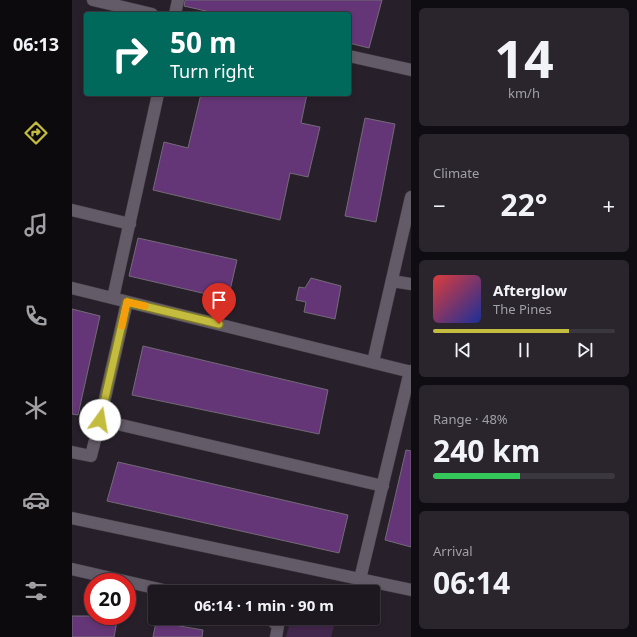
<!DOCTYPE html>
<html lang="en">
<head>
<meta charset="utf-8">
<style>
	:root { --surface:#1d1820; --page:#2a252d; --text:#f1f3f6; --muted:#a0a0a5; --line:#3b373e; --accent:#c4bc3e }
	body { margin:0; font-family:"Noto Sans",sans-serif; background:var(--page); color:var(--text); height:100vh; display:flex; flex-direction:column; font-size:15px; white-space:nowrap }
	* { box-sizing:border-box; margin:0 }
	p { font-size:13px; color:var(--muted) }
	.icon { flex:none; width:22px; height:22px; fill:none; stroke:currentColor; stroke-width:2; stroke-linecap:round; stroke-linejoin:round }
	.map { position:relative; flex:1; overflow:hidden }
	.sheet { display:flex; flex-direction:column; gap:8px; padding:8px; background:#100d12; width:226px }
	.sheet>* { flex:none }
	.guide { position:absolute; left:12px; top:12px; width:267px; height:84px; border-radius:4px; box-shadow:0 2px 6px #0003,0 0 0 1px var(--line); background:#00695c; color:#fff; overflow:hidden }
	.speed { position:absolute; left:12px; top:573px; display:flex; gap:8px; font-size:20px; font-weight:700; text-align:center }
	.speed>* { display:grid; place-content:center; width:52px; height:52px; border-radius:50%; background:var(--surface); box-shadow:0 2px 6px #0003,0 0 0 1px var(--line); line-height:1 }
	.speed .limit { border:6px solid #d22; background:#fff; color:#111 }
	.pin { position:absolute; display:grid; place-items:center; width:34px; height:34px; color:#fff; margin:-41px -17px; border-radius:50% 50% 50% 0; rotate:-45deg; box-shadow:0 0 4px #0007 }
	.pin .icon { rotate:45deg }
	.me { position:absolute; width:44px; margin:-22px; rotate:13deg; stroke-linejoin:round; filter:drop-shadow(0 0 3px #0008) }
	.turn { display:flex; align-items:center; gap:14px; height:84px; padding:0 20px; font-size:18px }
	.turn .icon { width:52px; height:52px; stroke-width:2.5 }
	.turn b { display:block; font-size:28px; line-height:34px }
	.big { font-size:30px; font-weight:700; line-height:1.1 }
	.sheet .tile { flex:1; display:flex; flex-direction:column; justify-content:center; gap:6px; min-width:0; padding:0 14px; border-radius:6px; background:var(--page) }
	.sheet .dial { align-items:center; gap:0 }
	.dial b { font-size:52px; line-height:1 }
	.song { display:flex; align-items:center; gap:12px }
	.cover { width:48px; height:48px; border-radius:6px; background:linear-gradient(135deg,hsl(0 70% 55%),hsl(230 70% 35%)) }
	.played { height:4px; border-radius:2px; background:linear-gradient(90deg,var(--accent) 75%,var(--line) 75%) }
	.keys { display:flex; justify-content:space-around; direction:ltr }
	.heat { display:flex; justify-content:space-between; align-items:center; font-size:22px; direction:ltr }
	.charge { height:6px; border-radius:3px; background:linear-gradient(90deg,#34c759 48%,var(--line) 0) }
	.trip { position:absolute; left:76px; top:585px; width:232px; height:40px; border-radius:4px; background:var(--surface); box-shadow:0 2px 6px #0003,0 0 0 1px var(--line); font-weight:700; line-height:40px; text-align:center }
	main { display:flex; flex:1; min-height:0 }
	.tabs { display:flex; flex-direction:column; width:72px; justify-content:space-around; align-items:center; background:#0c0a0d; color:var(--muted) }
	.tabs .icon { width:28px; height:28px }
	.tabs .on { color:var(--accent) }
	.tabs b { font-size:18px; color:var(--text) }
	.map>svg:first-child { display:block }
	.green { fill:#43284d }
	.building { fill:#653677; stroke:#736b77 }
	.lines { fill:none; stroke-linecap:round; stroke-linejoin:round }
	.minor-casing { stroke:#423c44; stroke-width:13 }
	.minor { stroke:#635b67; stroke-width:12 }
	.route-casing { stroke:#7f7a28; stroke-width:10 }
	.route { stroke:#c4bc3e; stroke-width:7 }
	.slow { stroke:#f59e0b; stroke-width:7 }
</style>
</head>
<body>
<main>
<nav class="tabs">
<b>06:13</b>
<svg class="icon on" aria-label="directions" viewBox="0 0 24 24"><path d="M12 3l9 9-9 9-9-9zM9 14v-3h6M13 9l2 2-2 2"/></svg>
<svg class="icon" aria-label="music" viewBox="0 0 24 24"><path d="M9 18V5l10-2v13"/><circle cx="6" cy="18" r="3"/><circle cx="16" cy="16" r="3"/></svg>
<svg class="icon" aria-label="phone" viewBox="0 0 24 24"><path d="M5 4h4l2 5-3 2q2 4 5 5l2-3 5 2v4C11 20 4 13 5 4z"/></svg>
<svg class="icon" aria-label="climate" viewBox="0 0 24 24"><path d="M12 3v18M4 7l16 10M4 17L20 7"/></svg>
<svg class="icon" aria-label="car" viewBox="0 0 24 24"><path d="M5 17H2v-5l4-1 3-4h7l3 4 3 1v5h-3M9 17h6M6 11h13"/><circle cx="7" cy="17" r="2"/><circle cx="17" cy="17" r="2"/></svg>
<svg class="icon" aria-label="filters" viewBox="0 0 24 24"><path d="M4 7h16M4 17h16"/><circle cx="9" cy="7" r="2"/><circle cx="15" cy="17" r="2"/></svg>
</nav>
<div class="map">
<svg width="339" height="637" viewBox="0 0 339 637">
	<rect width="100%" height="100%" fill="#27202a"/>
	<path class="green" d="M219 618H264L259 637H214Z"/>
	<path class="building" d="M113 0H310L297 48 277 43V14H147L112 6Z
		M129 94H235L229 123 248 127 236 177 218 173 208 220 81 190 92 142 116 148Z
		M293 118 323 124 304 222 273 216Z
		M66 238 165 260 156 299 57 276Z
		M239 278 269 286 263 319 232 312 234 302 224 300 227 287 233 288Z
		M0 309 28 316 6 415 0 414Z
		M71 346 256 390 247 434 60 395Z
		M334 450 339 451V547L313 540Z
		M46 462 276 515 267 553 35 501Z
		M0 616H46L42 637H0Z
		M84 622 131 630 130 637H81Z"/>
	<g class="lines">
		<defs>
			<path id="minor" d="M21 0 80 14
				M103 14 106 0
				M277 56 339 70
				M0 210 58 224
				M320 281 339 284
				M0 288 339 372
				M41 298 86 94
				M55 302 28 420 311 486
				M301 362 339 197
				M0 452 19 456 28 420
				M0 518 339 590
				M0 569 100 592
				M288 579 338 371
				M197 618 206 626 204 637"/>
		</defs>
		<use href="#minor" class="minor-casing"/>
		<use href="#minor" class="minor"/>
	</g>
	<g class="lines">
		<defs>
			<path id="route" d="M28 420 55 302 147 324"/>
		</defs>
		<use href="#route" class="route-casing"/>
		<use href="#route" class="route"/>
		<path class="slow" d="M50 326 55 302 73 306"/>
	</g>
</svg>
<div class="speed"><div class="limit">20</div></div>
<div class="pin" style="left:147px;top:324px;background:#d93025"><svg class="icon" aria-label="arrive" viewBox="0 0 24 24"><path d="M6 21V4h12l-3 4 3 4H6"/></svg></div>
<svg class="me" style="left:28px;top:420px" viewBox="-20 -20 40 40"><circle r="19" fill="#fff"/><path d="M0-13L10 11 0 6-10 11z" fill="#c4bc3e"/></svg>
<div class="trip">06:14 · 1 min · 90 m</div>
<div class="guide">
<div class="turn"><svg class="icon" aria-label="right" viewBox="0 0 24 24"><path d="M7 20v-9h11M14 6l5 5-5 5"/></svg><div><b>50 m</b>Turn right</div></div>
</div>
</div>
<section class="sheet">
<div class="tile dial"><b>14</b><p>km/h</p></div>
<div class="tile"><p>Climate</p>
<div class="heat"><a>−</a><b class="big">22°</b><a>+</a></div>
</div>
<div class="tile">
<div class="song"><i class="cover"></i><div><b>Afterglow</b><p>The Pines</p></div></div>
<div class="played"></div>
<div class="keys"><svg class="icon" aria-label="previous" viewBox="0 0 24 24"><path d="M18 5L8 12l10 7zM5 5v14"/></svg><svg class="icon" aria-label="pause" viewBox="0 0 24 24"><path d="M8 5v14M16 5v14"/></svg><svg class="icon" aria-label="next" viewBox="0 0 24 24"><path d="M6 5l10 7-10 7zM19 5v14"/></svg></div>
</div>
<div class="tile"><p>Range · 48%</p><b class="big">240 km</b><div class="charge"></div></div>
<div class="tile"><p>Arrival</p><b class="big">06:14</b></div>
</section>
</main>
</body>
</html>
